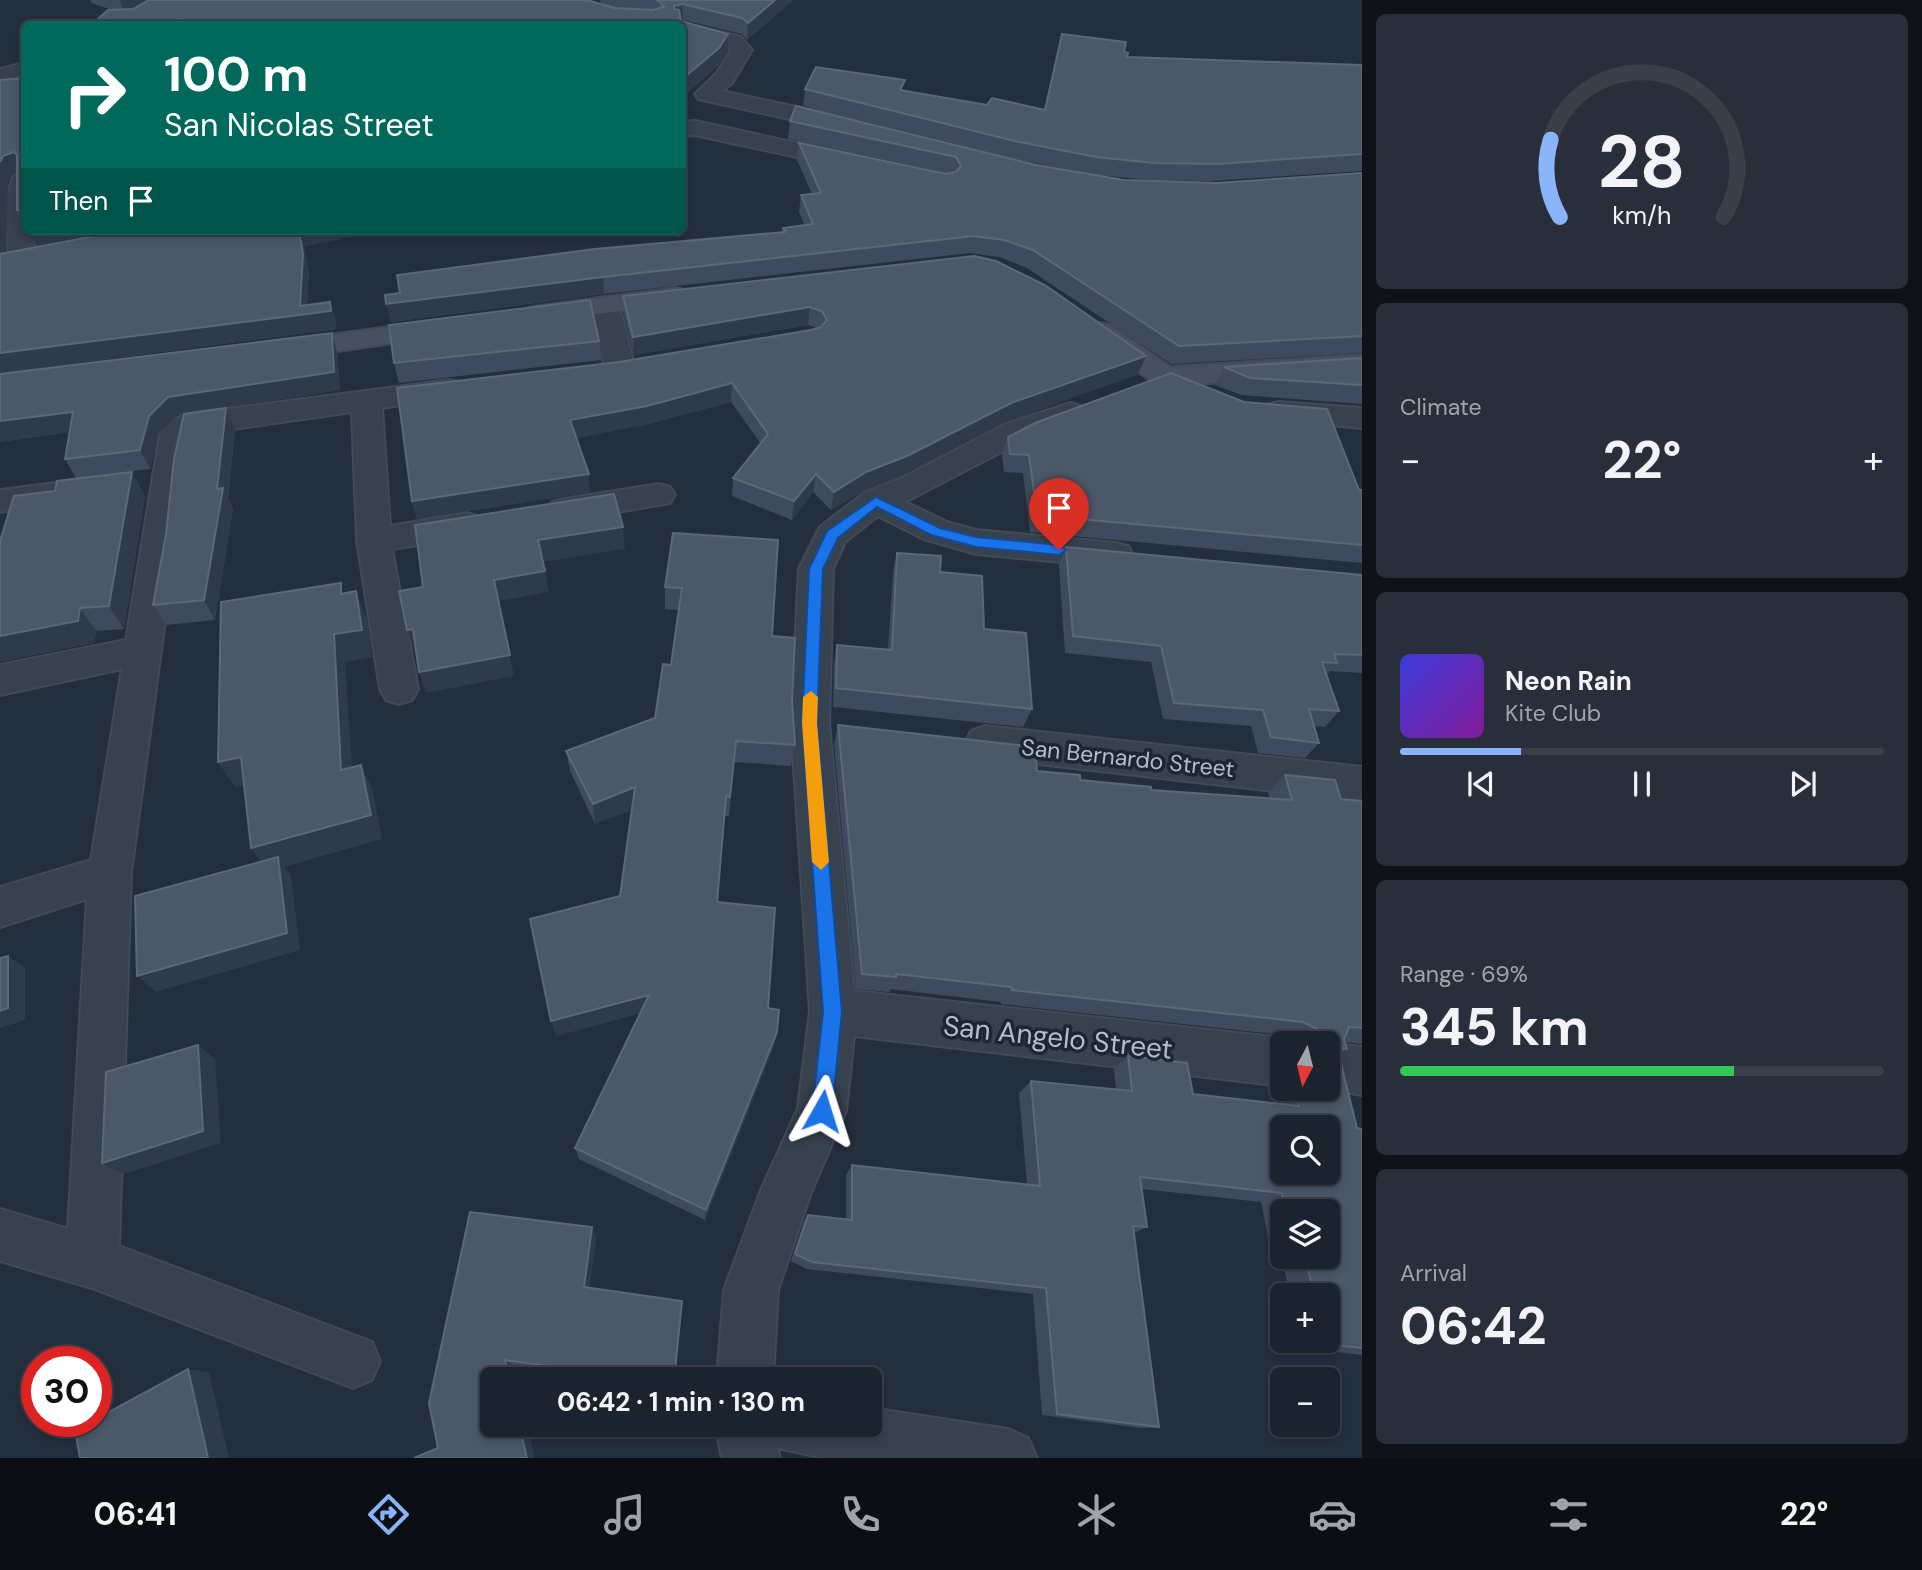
<!DOCTYPE html>
<html lang="en">
<head>
<meta charset="utf-8">
<style>
	:root { --surface:#1b232e; --page:#282f3a; --text:#f1f3f6; --muted:#a0a4aa; --line:#39404a; --accent:#8ab4f8 }
	body { margin:0; font-family:"DM Sans",sans-serif; background:var(--page); color:var(--text); height:100vh; display:flex; flex-direction:column; font-size:26px; white-space:nowrap }
	* { box-sizing:border-box; margin:0 }
	p { font-size:23px; color:var(--muted) }
	.icon { flex:none; width:38px; height:38px; fill:none; stroke:currentColor; stroke-width:2; stroke-linecap:round; stroke-linejoin:round }
	.map { position:relative; flex:1; overflow:hidden }
	.panel { display:flex; flex-direction:column; gap:14px; padding:14px; background:#0f1319; width:560px }
	.panel>* { flex:none }
	.banner { position:absolute; left:21px; top:21px; width:665px; height:214px; border-radius:10px; box-shadow:0 4px 10px #0003,0 0 0 2px var(--line); background:#00695c; color:#fff; overflow:hidden }
	.needle { width:46px; rotate:187deg }
	.buttons { position:absolute; left:1270px; top:1031px; display:grid; gap:14px }
	.buttons a { display:grid; place-items:center; width:70px; height:70px; border-radius:10px; background:var(--surface); box-shadow:0 4px 10px #0003,0 0 0 2px var(--line); font-size:35px }
	.speed { position:absolute; left:21px; top:1346px; display:flex; gap:14px; font-size:35px; font-weight:700; text-align:center }
	.speed>* { display:grid; place-content:center; width:91px; height:91px; border-radius:50%; background:var(--surface); box-shadow:0 4px 10px #0003,0 0 0 2px var(--line); line-height:1 }
	.speed .limit { border:10px solid #d22; background:#fff; color:#111 }
	.pin { position:absolute; display:grid; place-items:center; width:60px; height:60px; color:#fff; margin:-72px -30px; border-radius:50% 50% 50% 0; rotate:-45deg; box-shadow:0 0 7px #0007 }
	.pin .icon { rotate:45deg }
	.me { position:absolute; width:77px; margin:-38px; rotate:6deg; stroke-linejoin:round; filter:drop-shadow(0 0 5px #0008) }
	.turn { display:flex; align-items:center; gap:24px; height:147px; padding:0 28px; font-size:32px }
	.turn .icon { width:91px; height:91px; stroke-width:2.5 }
	.turn b { display:block; font-size:49px; line-height:60px }
	.then { display:flex; align-items:center; height:66px; padding:0 28px; background:#0003; gap:14px; font-size:26px }
	.big { font-size:52px; font-weight:700; line-height:1.1 }
	.panel .tile { flex:1; display:flex; flex-direction:column; justify-content:center; gap:10px; min-width:0; padding:0 24px; border-radius:10px; background:var(--page) }
	.panel .dial { align-items:center; gap:0 }
	.dial svg { height:182px; overflow:visible; fill:none; stroke:var(--line); stroke-width:7; stroke-linecap:round; text-anchor:middle }
	.dial text { fill:var(--text); stroke:none }
	.song { display:flex; align-items:center; gap:21px }
	.cover { width:84px; height:84px; border-radius:10px; background:linear-gradient(135deg,hsl(240 70% 55%),hsl(290 70% 35%)) }
	.played { height:7px; border-radius:4px; background:linear-gradient(90deg,var(--accent) 25%,var(--line) 25%) }
	.keys { display:flex; justify-content:space-around; direction:ltr }
	.heat { display:flex; justify-content:space-between; align-items:center; font-size:38px; direction:ltr }
	.charge { height:10px; border-radius:5px; background:linear-gradient(90deg,#34c759 69%,var(--line) 0) }
	.trip { position:absolute; left:480px; top:1367px; width:402px; height:70px; border-radius:10px; background:var(--surface); box-shadow:0 4px 10px #0003,0 0 0 2px var(--line); font-weight:700; line-height:70px; text-align:center }
	.menu { display:flex; height:112px; justify-content:space-around; align-items:center; background:#0b0e12; color:var(--muted) }
	.menu .icon { width:49px; height:49px }
	.menu .on { color:var(--accent) }
	.menu b { font-size:32px; color:var(--text) }
	main { display:flex; flex:1; min-height:0 }
	.map>svg:first-child { display:block }
	.lines { fill:none; stroke-linecap:round; stroke-linejoin:round }
	.street-casing { stroke:#414a57; stroke-width:4 }
	.secondary-casing { stroke:#414a57; stroke-width:4 }
	.street { fill:#38414e; fill-rule:evenodd }
	.secondary { fill:#465061; fill-rule:evenodd }
	.wall { fill:#3f4b5c; fill-rule:evenodd }
	.shaded-wall { fill:#2f3b4b }
	.building { fill:#4b5868; stroke:#5c6777; stroke-width:2; fill-rule:evenodd }
	.route { fill:#1a73e8; stroke:#114b97; stroke-width:2 }
	.slow { fill:#f59e0b }
	.labels { text-anchor:middle; stroke-width:7; stroke-linejoin:round; paint-order:stroke }
	.street-label { font-size:23px; fill:#b4bcc9; stroke:#1d2633 }
	.near-street-label { font-size:28px; fill:#b4bcc9; stroke:#1d2633 }
</style>
</head>
<body>
<main>
<div class="map">
<svg width="1362" height="1458" viewBox="0 0 1362 1458">
	<rect width="100%" height="100%" fill="#242f3e"/>
	<g class="lines">
		<defs>
			<path id="street" d="M682 23 741 37 752 50 732 83 722 91 852 119 855 124 844 131 698 99 695 94 716 74 731 51 727 46 682 35V24H676Z
				M24 63V76L0 82V69Z
				M695 121 848 154 856 156 860 161 856 166 848 168 695 135 682 136V122Z
				M24 173V231H34L35 260 31 266H13L9 260C9 236 1 196 15 175Z
				M605 297 615 299 619 305 635 369 630 375 620 378 610 375 605 369 591 305 595 299Z
				M449 380 459 382 464 389 459 396 382 408 390 526 467 513 479 517 484 525 479 533 467 537 392 549 418 689 412 700 399 704 386 700 380 689 357 540 352 412 190 435 131 873 119 1246 372 1342 380 1361 372 1380 353 1388 92 1288 0 1261V1209L68 1229 87 899 0 927V887L91 860 122 669 0 695V665L126 640 160 434 167 422 188 414Z
				M1278 402 1362 408V428L1267 419 1263 412 1267 405Z
				M1070 403 1081 406 1085 413 1081 420 1028 438 905 502 947 522 976 530 1116 543 1128 546 1133 555 1128 564 1116 567 976 554 924 539 878 516 845 542 833 569 829 723 854 991 1283 1038 1294 1043H1283V1086L854 1036 846 1111 810 1195 778 1290 773 1379H717L724 1290 761 1190 798 1108 810 1011 791 723 799 569 820 527 864 493 904 477 1006 424Z
				M64 482 75 485 80 493 75 501 0 512V490Z
				M659 484 670 487 675 495 670 503 564 521 552 518 548 510 552 502 564 499Z
				M985 726 1362 767V801L985 758 971 753 966 742 971 731Z
				M1328 1043 1362 1047V1095L1323 1088H1328Z
				M870 1408 1008 1429 1028 1438 1037 1458H824L777 1448 780 1458H722L715 1424H870Z"/>
			<path id="secondary" d="M675 288 685 290 689 296 685 302 540 322 530 320 526 314 530 308 540 306Z
				M443 320 453 322 457 328 453 334 284 359 274 356 270 350 274 344 284 341Z
				M1100 323 1110 325 1170 367 1362 355V373L1164 386 1154 383 1090 337 1086 331 1090 325Z"/>
		</defs>
		<use href="#street" class="street-casing"/>
		<use href="#secondary" class="secondary-casing"/>
		<use href="#street" class="street"/>
		<use href="#secondary" class="secondary"/>
	</g>
	<path class="wall" d="M90 0H587L615 8 622 9 601 4 600 0H793L747 40 742 34 683 20 728 51 718 66 682 97V24H92L112 10 92 3Z
		M1062 34 1124 52 1127 57 1362 65V171L1209 181 1148 180 1090 174 1010 158 803 106 805 89 903 91 987 105 1044 110Z
		M24 78V224L17 210V172L13 174 8 183 6 252 2 254 121 231H382L304 246 309 272 307 305 330 302 336 320V329L0 373V80Z
		M790 121 1124 180 1217 183 1362 173V353L1171 364 1027 268 999 257 970 253 604 294 391 322 782 233 783 228 805 226 799 212 801 195 812 194 797 160 799 143 946 174H949L788 139Z
		M974 256 1138 374 1005 422 903 475 863 491 831 510 813 492 792 520 732 496 733 478 761 444 731 402 648 424 576 438 590 492 417 519 412 501 619 362 817 328 808 325 634 355 624 315 623 296Z
		M599 341 601 360 399 383 394 363Z
		M337 352 340 390 177 415 158 434 150 469 76 478 65 459 70 432 0 442V374Z
		M1362 358V404L1241 395 1215 385 1224 367Z
		M235 430 228 499 233 509 215 620 166 625 153 605Z
		M1008 437 1362 490V563L1030 532 1023 473 1004 472 1002 454Z
		M14 496H145L124 629 96 631 94 643Z
		M673 533 772 636 792 701 795 745 791 766 734 762 729 816H724L718 902 768 1008 774 1046 705 1220 579 1159 575 1148 640 1013 556 1036 620 896 632 809 595 824 570 771 566 751 655 718 671 665 679 610 665 609V587Z
		M1066 547 1362 575V673L1330 671 1326 675 1339 711 1325 727 1314 726 1319 743 1305 758 1258 753 1251 726 1163 719 1151 662 1065 653 1059 565Z
		M897 553 940 572 984 629 1032 709 1023 727 833 707 834 664 837 645 888 649 893 572Z
		M838 725 1037 771 1080 780 1151 790 1270 799 1268 793 1285 775 1341 799 1362 801V1044L1345 1042 1347 1049 1338 1054 1357 1128 1362 1129V1355L1301 1348 1300 1340H1328V1295H1290L1283 1263 1273 1262 1261 1202 1142 1189 1147 1227 1134 1233 1159 1427 1141 1428 1042 1415 1033 1294 807 1269 791 1261 803 1224 808 1215 846 1220V1175L852 1165 1027 1184 1019 1093 1031 1081 1116 1089 1114 1069 1128 1056 1193 1094 1276 1103 1273 1087 1283 1081V1088H1328V1043H1290L1293 1041 1283 1035 1001 1004V1002L891 989 889 992 856 989 834 744ZM1283 1211H1328V1256H1283Z
		M596 1237 589 1288 682 1308 675 1379H620L513 1365 492 1424H527L534 1458H414L438 1448Z"/>
	<path class="shaded-wall" d="M120 0H150L125 14Z
		M775 0H793L747 40 748 23Z
		M683 4V20L674 22V6Z
		M180 19 182 24H175Z
		M728 34V51L718 66 682 97V79Z
		M14 152 23 170 13 174 8 183 6 252 0 255V162L3 156Z
		M30 231H115L37 246Z
		M299 231H382L304 246 309 272 307 314 330 302 336 320V329L0 373V353L300 306Z
		M603 277 604 294 391 322 386 304Z
		M810 307 808 325 634 355 633 337Z
		M332 333 337 352 340 390 177 415 158 434 150 469 140 450 149 416 168 397Z
		M1146 356 1138 374 1005 422 903 475 863 491 831 510 834 492 866 472 1011 403Z
		M732 383 731 402 648 424 572 439 570 420Z
		M226 408 235 430 228 499 233 509 215 620 204 600Z
		M73 412 84 430 0 442V421Z
		M132 472 145 496 124 629 109 606Z
		M589 474 590 492 417 519 412 501Z
		M816 474 813 492 792 520 794 501Z
		M623 527 625 549 542 562 538 540Z
		M545 571 549 592 499 601 514 676 426 693 419 672 494 580Z
		M356 591 367 620 372 657 345 662 354 796 341 770 334 634Z
		M80 608 96 631 94 643 0 662V636Z
		M413 629 419 650 414 651 407 630Z
		M241 757 258 783 235 787 218 762Z
		M361 765 373 791 382 839 284 867 291 876 300 950 156 992 137 976 268 871 251 848Z
		M635 787 637 808 595 824 593 804Z
		M8 956 25 968V1020L0 1028V1011Z
		M649 995 650 1010 556 1036 551 1021Z
		M777 1032 774 1046 705 1220 706 1210Z
		M198 1045 215 1059 221 1143 124 1174 102 1163Z
		M592 1227 596 1237 589 1294 584 1287Z
		M505 1360 513 1365 516 1379H509Z
		M188 1369 209 1372 229 1458H208Z
		M519 1424H527L534 1458H527Z"/>
	<path class="building" d="M149 0H587L615 8 653 10 664 7 659 1 656 0H775L748 23 742 18 683 4 674 6V9L679 10 681 21 728 34 719 48 682 79V24H202L180 19 175 24H92L108 10 133 9Z
		M1062 34 1126 42 1124 52 1128 53 1127 57 1362 65V154L1216 164 1154 163 1096 157 1015 141 805 89 816 67 905 80 900 90 987 105 992 98 1045 110Z
		M24 78V211L17 210V155L14 152 3 156 0 162V80Z
		M796 106 1036 165 1124 180 1217 183 1362 173V336L1179 346 1033 250 1004 240 974 236 603 277 386 304 385 295 400 293 397 275 595 249 785 232 783 228 813 224 801 195 821 193 799 143 946 174 956 172 961 166 956 157 790 121Z
		M121 231H299L303 254 300 306 330 302 331 311 0 353V254Z
		M974 256 996 261 1045 285 1146 356 1011 403 907 456 866 472 834 492 816 474 794 501 733 478 768 434 732 383 647 406 570 420 589 474 412 501 397 388 619 362 811 330 821 327 827 320 822 311 810 307 633 337 623 296Z
		M590 300 599 341 394 363 389 325Z
		M332 333 334 372 168 397 149 416 140 450 65 459 73 412 0 421V374Z
		M1362 358V385L1250 378 1224 367Z
		M1171 373 1244 402 1327 409 1359 490H1362V545L1037 515 1029 455 1010 454 1008 437 1035 423Z
		M226 408 217 489 223 488 204 600 153 605 166 534 174 459 184 414Z
		M132 472 109 606 80 608 78 621 0 636V541L14 496 55 491 57 481Z
		M614 494 623 527 538 540 545 571 494 580 510 655 419 672 413 629 407 630 399 591 423 587 415 525Z
		M673 533 778 540 772 636 795 638 792 701 795 745 736 741 730 797 726 796 717 902 775 908 768 1008 779 1010 777 1032 706 1210 575 1148 649 995 551 1021 530 919 620 896 635 787 593 804 566 751 655 718 663 664 671 665 682 588 665 587Z
		M1066 547 1362 575V655L1334 654 1337 663 1322 662 1339 711 1309 709 1319 743 1271 737 1263 710 1174 703 1161 646 1073 636Z
		M897 553 941 556 940 572 982 576 984 629 1026 633 1032 709 836 688 837 645 892 650Z
		M341 583V594L356 591 362 630 334 634 341 770 361 765 371 815 251 848 241 757 218 762 221 602Z
		M838 725 1035 747 1037 771 1080 775V780L1151 787V790L1292 800 1285 775 1335 780 1341 799 1362 801V1028L1349 1027 1344 1040 1347 1049 1337 1048 1357 1128 1362 1129V1348L1325 1344 1324 1340H1328V1295H1314L1305 1256H1328V1211H1285L1282 1193 1140 1177 1147 1227 1133 1226 1159 1427 1057 1414 1046 1288 812 1262 795 1254 808 1215 852 1220V1165L1040 1186 1031 1081 1132 1091 1128 1056 1187 1063 1193 1094 1299 1106 1296 1088H1328V1043H1305V1032L1317 1029 1303 1022 1012 990 1011 987 896 974V977L862 974ZM1283 1127H1328V1172H1283Z
		M278 857 287 933 137 976 135 896Z
		M8 956V1008L0 1011V958Z
		M198 1045 203 1131 102 1163 106 1072Z
		M470 1212 592 1227 584 1287 682 1301 674 1379H645L505 1360 509 1379H492V1424H519L527 1458H414L438 1448 429 1403Z
		M188 1369 208 1458H80L75 1430 92 1421H96V1419Z"/>
	<path class="route" d="M876 497 940 528 976 537 1059 545 1066 550 1059 555 976 547 931 535 877 507 838 538 823 569 817 723 842 1012 832 1111 829 1118 822 1121 815 1118 812 1111 823 1012 802 723 809 569 827 531Z"/>
	<path class="slow" d="M811 691 818 697 817 723 829 862 821 870 812 862 802 723 803 697Z"/>
	<g class="labels">
		<g class="street-label">
			<text transform="translate(1128 758) rotate(6)" y="8">San Bernardo Street</text>
		</g>
		<g class="near-street-label">
			<text transform="translate(1058 1037) rotate(6)" y="10">San Angelo Street</text>
		</g>
	</g>
</svg>
<div class="buttons">
<a><svg class="needle" viewBox="-14 -14 28 28"><path d="M0-13l5 13h-10z" fill="#e53935"/><path d="M0 13l5-13h-10z" fill="#a0a4aa"/></svg></a>
<a><svg class="icon" aria-label="search" viewBox="0 0 24 24"><circle cx="10" cy="10" r="6"/><path d="M15 15l6 6"/></svg></a>
<a><svg class="icon" aria-label="layers" viewBox="0 0 24 24"><path d="M12 4l9 5-9 5-9-5zM3 14l9 5 9-5"/></svg></a>
<a>+</a>
<a>−</a>
</div>
<div class="speed"><div class="limit">30</div></div>
<div class="pin" style="left:1059px;top:550px;background:#d93025"><svg class="icon" aria-label="arrive" viewBox="0 0 24 24"><path d="M6 21V4h12l-3 4 3 4H6"/></svg></div>
<svg class="me" style="left:822px;top:1111px" viewBox="-20 -20 40 40"><path d="M0-17L14 15 0 8-14 15z" fill="#1a73e8" stroke="#fff" stroke-width="4"/></svg>
<div class="trip">06:42 · 1 min · 130 m</div>
<div class="banner">
<div class="turn"><svg class="icon" aria-label="right" viewBox="0 0 24 24"><path d="M7 20v-9h11M14 6l5 5-5 5"/></svg><div><b>100 m</b>San Nicolas Street</div></div>
<div class="then">Then<svg class="icon" aria-label="arrive" viewBox="0 0 24 24"><path d="M6 21V4h12l-3 4 3 4H6"/></svg></div>
</div>
</div>
<section class="panel">
<div class="tile dial"><svg viewBox="0 0 100 80">
<path d="M14 69A42 42 0 1 1 86 69"/>
<path d="M14 69A42 42 0 0 1 10 35" stroke="#8ab4f8"/>
<text x="50" y="56" font-size="32" font-weight="700">28</text>
<text x="50" y="72" font-size="11">km/h</text>
</svg></div>
<div class="tile"><p>Climate</p>
<div class="heat"><a>−</a><b class="big">22°</b><a>+</a></div>
</div>
<div class="tile">
<div class="song"><i class="cover"></i><div><b>Neon Rain</b><p>Kite Club</p></div></div>
<div class="played"></div>
<div class="keys"><svg class="icon" aria-label="previous" viewBox="0 0 24 24"><path d="M18 5L8 12l10 7zM5 5v14"/></svg><svg class="icon" aria-label="pause" viewBox="0 0 24 24"><path d="M8 5v14M16 5v14"/></svg><svg class="icon" aria-label="next" viewBox="0 0 24 24"><path d="M6 5l10 7-10 7zM19 5v14"/></svg></div>
</div>
<div class="tile"><p>Range · 69%</p><b class="big">345 km</b><div class="charge"></div></div>
<div class="tile"><p>Arrival</p><b class="big">06:42</b></div>
</section>
</main>
<nav class="menu">
<b>06:41</b>
<svg class="icon on" aria-label="directions" viewBox="0 0 24 24"><path d="M12 3l9 9-9 9-9-9zM9 14v-3h6M13 9l2 2-2 2"/></svg>
<svg class="icon" aria-label="music" viewBox="0 0 24 24"><path d="M9 18V5l10-2v13"/><circle cx="6" cy="18" r="3"/><circle cx="16" cy="16" r="3"/></svg>
<svg class="icon" aria-label="phone" viewBox="0 0 24 24"><path d="M5 4h4l2 5-3 2q2 4 5 5l2-3 5 2v4C11 20 4 13 5 4z"/></svg>
<svg class="icon" aria-label="climate" viewBox="0 0 24 24"><path d="M12 3v18M4 7l16 10M4 17L20 7"/></svg>
<svg class="icon" aria-label="car" viewBox="0 0 24 24"><path d="M5 17H2v-5l4-1 3-4h7l3 4 3 1v5h-3M9 17h6M6 11h13"/><circle cx="7" cy="17" r="2"/><circle cx="17" cy="17" r="2"/></svg>
<svg class="icon" aria-label="filters" viewBox="0 0 24 24"><path d="M4 7h16M4 17h16"/><circle cx="9" cy="7" r="2"/><circle cx="15" cy="17" r="2"/></svg>
<b>22°</b>
</nav>
</body>
</html>
